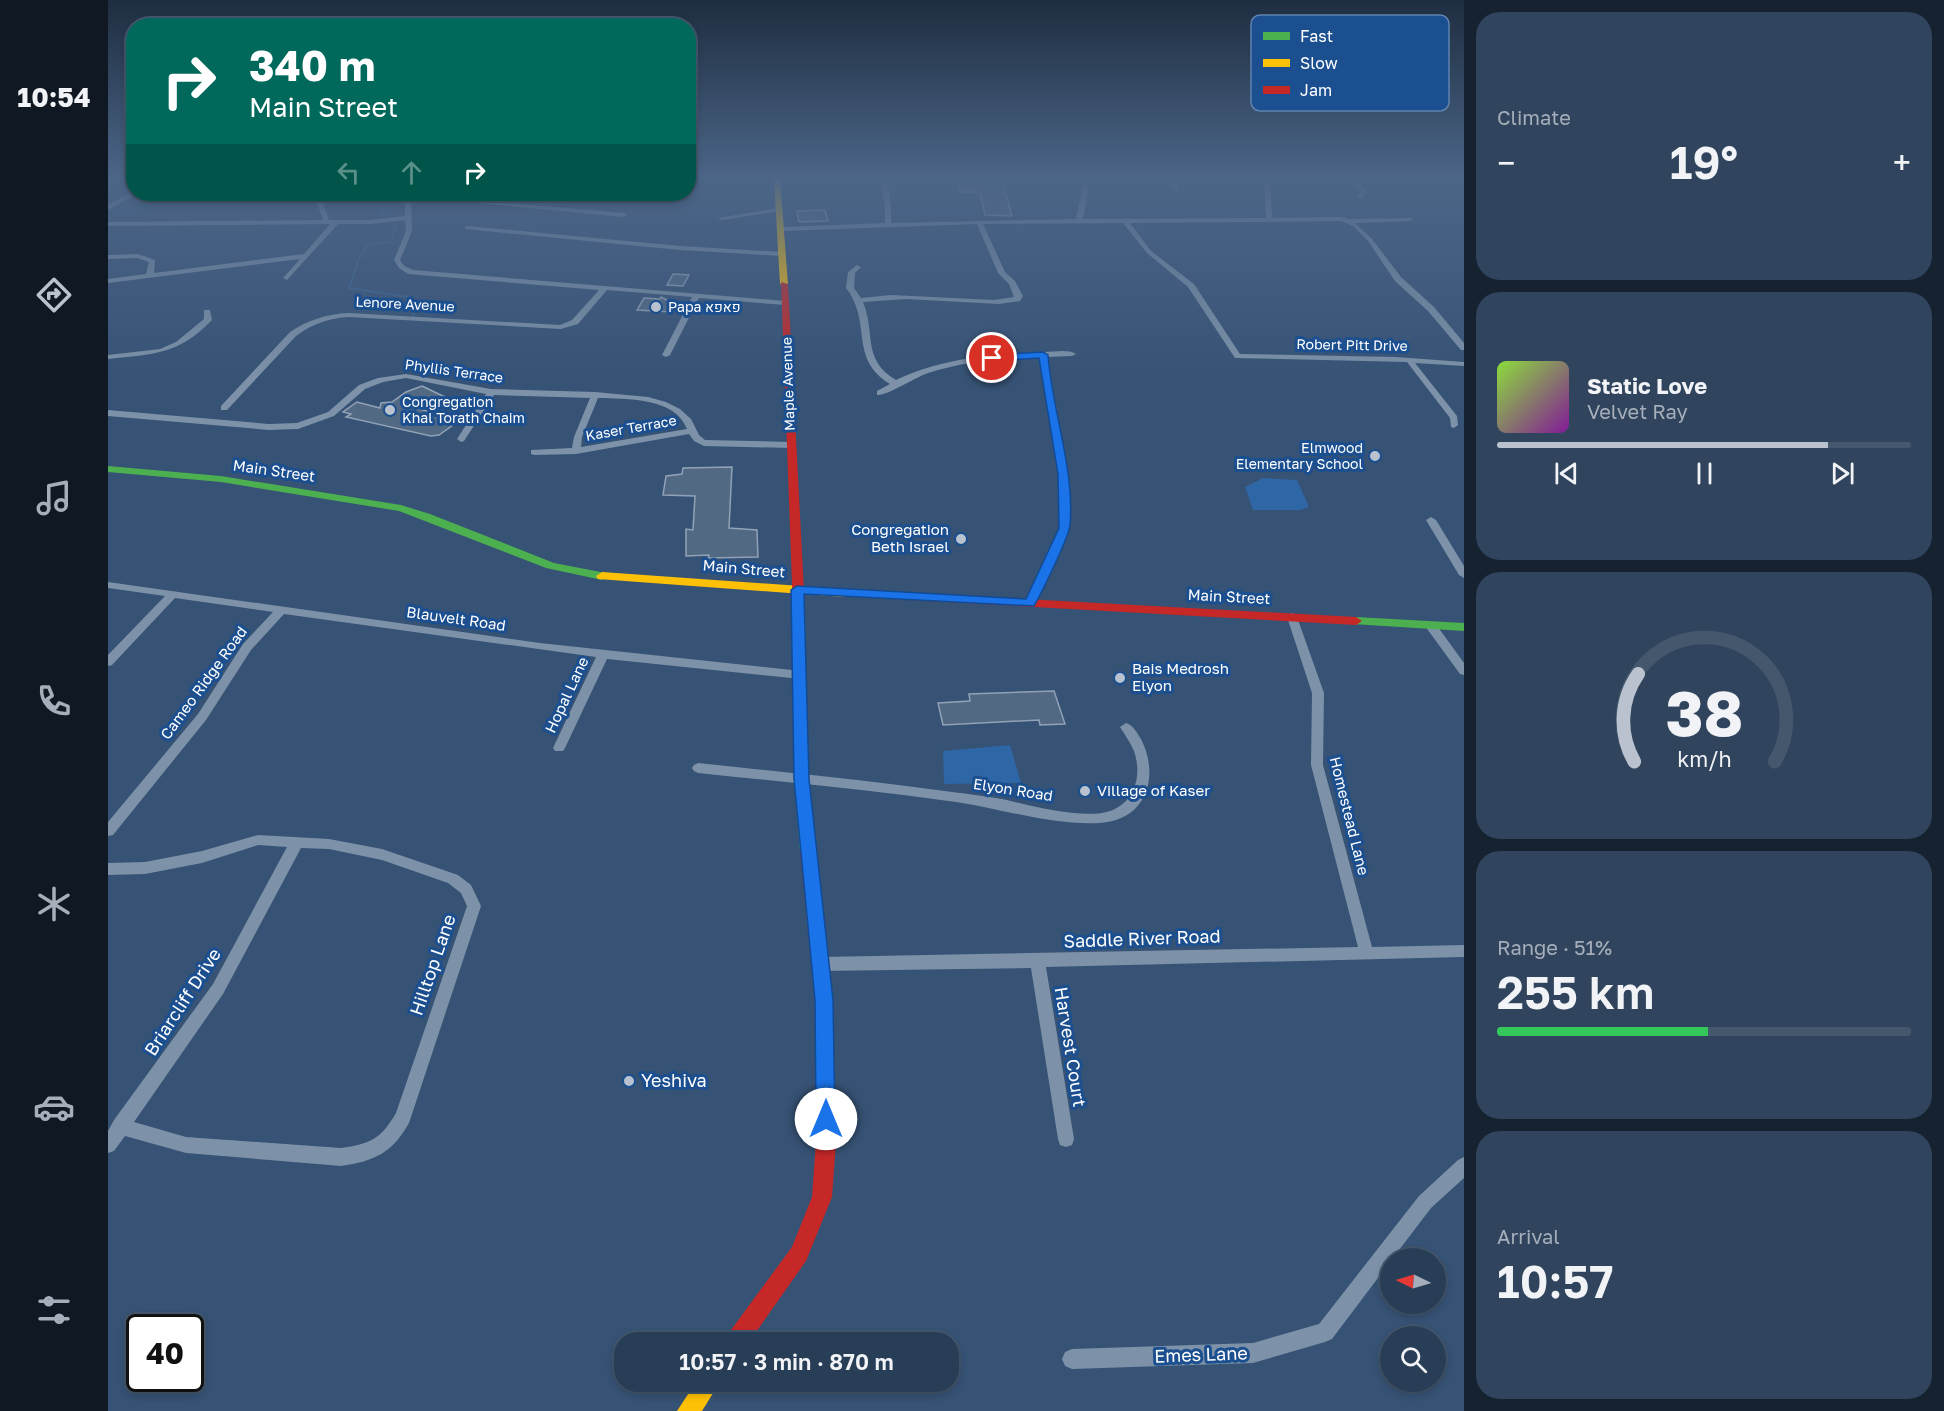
<!DOCTYPE html>
<html lang="en">
<head>
<meta charset="utf-8">
<style>
	:root { --surface:#283e57; --page:#30455d; --text:#f1f3f6; --muted:#a5aeba; --line:#44576d; --accent:#b9c2ce }
	body { margin:0; font-family:"Golos Text",Heebo,sans-serif; background:var(--page); color:var(--text); height:100vh; display:flex; flex-direction:column; font-size:22px; white-space:nowrap }
	* { box-sizing:border-box; margin:0 }
	p { font-size:20px; color:var(--muted) }
	.icon { flex:none; width:33px; height:33px; fill:none; stroke:currentColor; stroke-width:2; stroke-linecap:round; stroke-linejoin:round }
	.map { position:relative; flex:1; overflow:hidden }
	.sheet { display:flex; flex-direction:column; gap:12px; padding:12px; background:#162230; width:480px }
	.sheet>* { flex:none }
	.guide { position:absolute; left:18px; top:18px; width:570px; height:183px; border-radius:24px; box-shadow:0 3px 9px #0003,0 0 0 2px var(--line); background:#00695c; color:#fff; overflow:hidden }
	.needle { width:39px; rotate:275deg }
	.fabs { position:absolute; left:1272px; top:1248px; display:grid; gap:12px }
	.fabs a { display:grid; place-items:center; width:66px; height:66px; border-radius:50%; background:var(--surface); box-shadow:0 3px 9px #0003,0 0 0 2px var(--line); font-size:30px }
	.speed { position:absolute; left:18px; top:1314px; display:flex; gap:12px; font-size:30px; font-weight:700; text-align:center }
	.speed>* { display:grid; place-content:center; width:78px; height:78px; border-radius:50%; background:var(--surface); box-shadow:0 3px 9px #0003,0 0 0 2px var(--line); line-height:1 }
	.speed .limit { border:3px solid #111; border-radius:9px; background:#fff; color:#111 }
	.pin { position:absolute; display:grid; place-items:center; width:51px; height:51px; color:#fff; margin:-26px; border:3px solid #fff; border-radius:50%; box-shadow:0 2px 6px #0007 }
	.me { position:absolute; width:66px; margin:-33px; rotate:0deg; stroke-linejoin:round; filter:drop-shadow(0 0 4px #0008) }
	.turn { display:flex; align-items:center; gap:21px; height:126px; padding:0 24px; font-size:27px }
	.turn .icon { width:78px; height:78px; stroke-width:2.5 }
	.turn b { display:block; font-size:42px; line-height:51px }
	.lanes { display:flex; align-items:center; height:57px; padding:0 24px; background:#0003; justify-content:center; gap:30px; direction:ltr }
	.lanes .off { opacity:.35 }
	.big { font-size:45px; font-weight:600; line-height:1.1 }
	.sheet .card { flex:1; display:flex; flex-direction:column; justify-content:center; gap:9px; min-width:0; padding:0 21px; border-radius:24px; background:var(--page) }
	.sheet .dial { align-items:center; gap:0 }
	.dial svg { height:156px; overflow:visible; fill:none; stroke:var(--line); stroke-width:7; stroke-linecap:round; text-anchor:middle }
	.dial text { fill:var(--text); stroke:none }
	.song { display:flex; align-items:center; gap:18px }
	.cover { width:72px; height:72px; border-radius:9px; background:linear-gradient(135deg,hsl(90 70% 55%),hsl(290 70% 35%)) }
	.played { height:6px; border-radius:3px; background:linear-gradient(90deg,var(--accent) 80%,var(--line) 80%) }
	.keys { display:flex; justify-content:space-around; direction:ltr }
	.heat { display:flex; justify-content:space-between; align-items:center; font-size:33px; direction:ltr }
	.charge { height:9px; border-radius:4px; background:linear-gradient(90deg,#34c759 51%,var(--line) 0) }
	.trip { position:absolute; left:506px; top:1332px; width:345px; height:60px; border-radius:24px; background:var(--surface); box-shadow:0 3px 9px #0003,0 0 0 2px var(--line); font-weight:600; line-height:60px; text-align:center }
	main { display:flex; flex:1; min-height:0 }
	.dock { display:flex; flex-direction:column; width:108px; justify-content:space-around; align-items:center; background:#101923; color:var(--muted) }
	.dock .icon { width:42px; height:42px }
	.dock .current { color:var(--accent) }
	.dock b { font-size:27px; color:var(--text) }
	.map>svg:first-child { display:block }
	.green { fill:#2f66a5 }
	.lines { fill:none; stroke-linecap:round; stroke-linejoin:round }
	.stream { stroke:#3b618d; stroke-width:2 }
	.building { fill:#526984; stroke:#92a2b6; stroke-width:1.5 }
	.street { fill:#7d92a8; fill-rule:evenodd }
	.fast { fill:#4caf50; fill-rule:evenodd }
	.slow { fill:#ffc107; fill-rule:evenodd }
	.jam { fill:#c62828; fill-rule:evenodd }
	.route { fill:#1a73e8; stroke:#114b97; stroke-width:1.5 }
	.poi-dot { fill:#b9c2ce; stroke:#1b4f8f; stroke-width:2 }
	.labels { text-anchor:middle; stroke-width:6; stroke-linejoin:round; paint-order:stroke }
	.far-street-label { font-size:14px; fill:#fff; stroke:#1b4f8f }
	.far-poi-label { font-size:14px; fill:#fff; stroke:#1b4f8f; text-anchor:start }
	.street-label { font-size:15px; fill:#fff; stroke:#1b4f8f }
	.poi-label { font-size:15px; fill:#fff; stroke:#1b4f8f; text-anchor:start }
	.near-street-label { font-size:18px; fill:#fff; stroke:#1b4f8f }
	.near-poi-label { font-size:18px; fill:#fff; stroke:#1b4f8f; text-anchor:start }
	.key { fill:#1b4f8f; stroke:#5f84b1; stroke-width:1.5 }
	.key-label { font-size:16px; fill:#fff }
</style>
</head>
<body>
<main>
<nav class="dock">
<b>10:54</b>
<svg class="icon current" aria-label="directions" viewBox="0 0 24 24"><path d="M12 3l9 9-9 9-9-9zM9 14v-3h6M13 9l2 2-2 2"/></svg>
<svg class="icon" aria-label="music" viewBox="0 0 24 24"><path d="M9 18V5l10-2v13"/><circle cx="6" cy="18" r="3"/><circle cx="16" cy="16" r="3"/></svg>
<svg class="icon" aria-label="phone" viewBox="0 0 24 24"><path d="M5 4h4l2 5-3 2q2 4 5 5l2-3 5 2v4C11 20 4 13 5 4z"/></svg>
<svg class="icon" aria-label="climate" viewBox="0 0 24 24"><path d="M12 3v18M4 7l16 10M4 17L20 7"/></svg>
<svg class="icon" aria-label="car" viewBox="0 0 24 24"><path d="M5 17H2v-5l4-1 3-4h7l3 4 3 1v5h-3M9 17h6M6 11h13"/><circle cx="7" cy="17" r="2"/><circle cx="17" cy="17" r="2"/></svg>
<svg class="icon" aria-label="filters" viewBox="0 0 24 24"><path d="M4 7h16M4 17h16"/><circle cx="9" cy="7" r="2"/><circle cx="15" cy="17" r="2"/></svg>
</nav>
<div class="map">
<svg width="1356" height="1411" viewBox="0 0 1356 1411">
	<rect width="100%" height="100%" fill="#365274"/>
	<path class="green" d="M1155 478 1189 480 1201 507 1192 510H1145L1137 487Z
		M902 745 913 783 836 784 835 751Z"/>
	<g class="lines">
		<path class="stream" d="M282 194 274 212 286 217 288 223 283 242 260 244 250 261 241 288 301 297 306 316"/>
	</g>
	<path class="building" d="M850 180H894L904 216 877 215 872 192H852Z
		M717 210 720 221 691 222 689 211Z
		M565 274 581 275 575 286 559 285Z
		M553 297 567 304 564 312 529 310 536 298 552 299Z
		M314 386 339 398 295 406 355 418 331 435 323 436 238 417 243 414 235 412 249 402 272 408 273 403 284 402 298 392Z
		M624 467 621 528 649 530 650 557 600 558 601 555 578 556V529L585 530 587 496 555 495 558 476 574 474 575 468Z
		M946 691 957 724 932 725 931 720 835 725 830 703 862 701 861 694Z"/>
	<g class="lines">
		<path class="street" d="M773 179H779L783 206V223L968 219 975 186 978 184 981 186 975 219 1158 218 1156 179H1162L1164 218 1234 217 1240 219 1304 218 1305 219 1302 221 1247 223 1264 239 1293 277 1326 307 1356 343V350H1353L1320 311 1287 281 1260 241 1245 226 1233 221 1022 223 1043 251 1086 284 1132 354 1288 357 1356 362V366L1307 363 1349 416 1350 425 1346 428 1343 427 1342 418 1299 362 1127 358 1080 287 1039 253 1015 223 875 224 897 272 907 281 915 296 912 301 891 304 798 299 755 302C768 333 753 359 788 380 834 358 886 354 936 352 946 352 960 349 968 354L964 356 939 357 960 474 962 528 927 603 922 606 918 605 917 603 952 528 950 474 931 357C894 359 856 361 820 373 808 377 779 396 769 395V391L782 384C740 358 765 323 738 288L740 272 749 265 753 267 747 273 746 288 753 298 783 295 886 300 906 297 901 284 890 273 869 224 674 231 671 229 674 227 777 223V206Z
			M1064 179H1070V190L1065 189Z
			M1231 179 1248 182 1258 190 1254 199 1249 198 1253 191 1244 184Z
			M26 191 28 194 0 210V205Z
			M206 194H212L221 220H263L297 216V194L516 213 519 215 516 217 303 197 304 231 292 260 296 266 305 270 677 301 681 303 677 305 591 298 562 355 558 357 554 355 584 297 499 290 470 324 453 329 241 317C221 318 204 324 188 336L119 410H113V406L182 332C200 320 219 314 241 313L452 325 464 320 491 290 300 274 291 268 286 260 298 231 297 220 263 224H230L179 280 175 278 192 259 0 283V279L38 274 41 262 29 258 0 259V255L30 254 47 260 46 273 196 254 222 224 0 226V222L215 220Z
			M671 208 673 209V211L613 220 610 218Z
			M359 226 572 246 675 252 678 254 675 256 572 250 357 229V227Z
			M96 310H102L104 320C70 355 46 354 0 359V355L52 349 68 342 96 319Z
			M298 374 383 389 487 392 540 397 558 402 572 409 583 419 591 435 597 440 683 442 688 445 683 448 596 446 586 441 581 434 468 454 426 455 423 454V450L464 448 466 437 482 398 386 395 356 441 353 442 349 439 378 394 298 378 275 382 257 389 226 416 190 429 161 430 0 416V410L161 424 189 423 220 412 251 385 270 378ZM490 398C518 399 567 397 579 429L473 447 474 437Z
			M1323 517 1328 520 1356 566V578L1351 575 1318 520Z
			M0 582 432 643 693 671 699 675 693 679 499 659 457 748 455 751H447L445 748 488 657 176 614 143 650 98 720 5 835 0 836V822L90 714 135 644 165 612 67 598 4 665 0 666V655L57 596 0 588Z
			M1184 613 1189 617 1216 693 1215 765 1264 947 1356 945V957L938 967 966 1139 964 1145 958 1147 952 1145 950 1139 923 968 713 971 708 969 706 964 708 959 713 957 1250 947 1203 765 1204 693 1179 617Z
			M1323 622 1327 623 1356 663V675L1352 674 1317 626Z
			M1018 723C1025 725 1029 733 1033 739 1052 776 1039 820 992 823 948 826 893 809 848 802 762 790 676 782 590 773L586 771 584 768 586 765 590 763C675 772 760 780 844 792 861 794 877 796 894 799 922 805 975 820 1002 811 1028 802 1034 774 1026 751 1022 742 1017 735 1012 727Z
			M150 835 221 839 274 849 350 875 363 885 373 906 301 1123C284 1153 267 1161 233 1166L78 1153 17 1136 6 1151 0 1153V1131L6 1120 105 984 179 847 150 845 94 863 37 874 0 875V863L37 862 94 851ZM193 848 221 849 274 860 340 883 353 893 359 906 288 1113C273 1139 262 1144 233 1148L78 1137 26 1122 115 994Z
			M1356 1157V1178L1323 1208 1285 1258H1282V1262L1224 1339 1217 1342 1145 1363 964 1369 957 1366 954 1359 957 1352 964 1349 1145 1343 1211 1324 1311 1196 1350 1160Z"/>
		<path class="fast" d="M0 466 113 476 293 505 322 514 446 563 498 573 500 576 494 580 438 568 291 511 113 482 0 472Z
			M691 607 697 611 700 779 708 850 705 854 700 856 695 854 692 850 686 779 685 611Z
			M1248 617 1356 623V631L1244 624 1242 621 1244 618Z"/>
		<path class="slow" d="M666 179H672L680 284 676 286 672 284Z
			M494 572 736 589 742 593 736 597 490 579 488 576Z
			M588 1382H612L594 1411H569Z"/>
		<path class="jam" d="M673 282 680 284 697 611 691 615 685 611Z
			M736 589 1248 617 1254 621 1248 625 732 596 730 593 732 590Z
			M700 844 705 846 708 850 725 1000 728 1141 724 1197 698 1261 641 1342H617L620 1334 684 1247 704 1197 708 1141 707 1000 692 850 695 846Z"/>
	</g>
	<linearGradient id="sky" x2="0" y2="1"><stop stop-color="#1e2d40"/><stop offset="0.47" stop-color="#4c6688"/><stop offset="1" stop-color="#4c6688" stop-opacity="0"/></linearGradient>
	<rect width="1356" height="377" fill="url(#sky)"/>
	<path class="route" d="M935 352 940 355C944 412 967 468 962 525 961 537 933 594 926 606L696 594 701 779 725 1000 727 1119 724 1126 718 1128 711 1126 708 1119 707 1000 686 779 683 590 689 586 918 599 951 528 950 474 931 358 884 361 879 358 884 355Z"/>
	<g class="poi-dot">
		<circle cx="548" cy="307" r="6"/>
		<circle cx="282" cy="410" r="6"/>
		<circle cx="1267" cy="456" r="6"/>
		<circle cx="853" cy="539" r="6"/>
		<circle cx="1012" cy="678" r="6"/>
		<circle cx="977" cy="791" r="6"/>
		<circle cx="521" cy="1081" r="6"/>
	</g>
	<g class="labels">
		<g class="far-street-label">
			<text transform="translate(297 304) rotate(3)" y="5">Lenore Avenue</text>
			<text transform="translate(1244 345) rotate(1)" y="5">Robert Pitt Drive</text>
			<text transform="translate(346 371) rotate(8)" y="5">Phyllis Terrace</text>
			<text transform="translate(680 384) rotate(-92)" y="5">Maple Avenue</text>
			<text transform="translate(523 428) rotate(-10)" y="5">Kaser Terrace</text>
		</g>
		<g class="far-poi-label">
			<text x="560" y="312">Papa פאפא</text>
			<text x="294" y="407">Congregation<tspan x="294" dy="16">Khal Torath Chaim</tspan></text>
			<text x="1255" y="453" text-anchor="end">Elmwood<tspan x="1255" dy="16">Elementary School</tspan></text>
		</g>
		<g class="street-label">
			<text transform="translate(166 471) rotate(8)" y="5">Main Street</text>
			<text transform="translate(636 569) rotate(5)" y="5">Main Street</text>
			<text transform="translate(1121 597) rotate(3)" y="5">Main Street</text>
			<text transform="translate(348 619) rotate(8)" y="5">Blauvelt Road</text>
			<text transform="translate(96 683) rotate(-54)" y="5">Cameo Ridge Road</text>
			<text transform="translate(459 695) rotate(-65)" y="5">Hopal Lane</text>
			<text transform="translate(905 790) rotate(9)" y="5">Elyon Road</text>
			<text transform="translate(1241 816) rotate(76)" y="5">Homestead Lane</text>
		</g>
		<g class="poi-label">
			<text x="841" y="535" text-anchor="end">Congregation<tspan x="841" dy="17">Beth Israel</tspan></text>
			<text x="1024" y="674">Bais Medrosh<tspan x="1024" dy="17">Elyon</tspan></text>
			<text x="989" y="796">Village of Kaser</text>
		</g>
		<g class="near-street-label">
			<text transform="translate(1034 939) rotate(-2)" y="6">Saddle River Road</text>
			<text transform="translate(325 965) rotate(-71)" y="6">Hilltop Lane</text>
			<text transform="translate(75 1002) rotate(-57)" y="6">Briarcliff Drive</text>
			<text transform="translate(962 1047) rotate(81)" y="6">Harvest Court</text>
			<text transform="translate(1093 1355) rotate(-2)" y="6">Emes Lane</text>
		</g>
		<g class="near-poi-label">
			<text x="533" y="1087">Yeshiva</text>
		</g>
	</g>
	<rect x="1143" y="15" width="198" height="96" rx="9" class="key"/>
	<rect x="1155" y="32" width="27" height="8" fill="#4caf50"/>
	<rect x="1155" y="59" width="27" height="8" fill="#ffc107"/>
	<rect x="1155" y="86" width="27" height="8" fill="#c62828"/>
	<g class="key-label">
		<text x="1192" y="42">Fast</text>
		<text x="1192" y="69">Slow</text>
		<text x="1192" y="96">Jam</text>
	</g>
</svg>
<div class="fabs">
<a><svg class="needle" viewBox="-14 -14 28 28"><path d="M0-13l5 13h-10z" fill="#e53935"/><path d="M0 13l5-13h-10z" fill="#a5aeba"/></svg></a>
<a><svg class="icon" aria-label="search" viewBox="0 0 24 24"><circle cx="10" cy="10" r="6"/><path d="M15 15l6 6"/></svg></a>
</div>
<div class="speed"><div class="limit">40</div></div>
<div class="pin" style="left:884px;top:358px;background:#d93025"><svg class="icon" aria-label="arrive" viewBox="0 0 24 24"><path d="M6 21V4h12l-3 4 3 4H6"/></svg></div>
<svg class="me" style="left:718px;top:1119px" viewBox="-20 -20 40 40"><circle r="19" fill="#fff"/><path d="M0-13L10 11 0 6-10 11z" fill="#1a73e8"/></svg>
<div class="trip">10:57 · 3 min · 870 m</div>
<div class="guide">
<div class="turn"><svg class="icon" aria-label="right" viewBox="0 0 24 24"><path d="M7 20v-9h11M14 6l5 5-5 5"/></svg><div><b>340 m</b>Main Street</div></div>
<div class="lanes"><svg class="icon off" aria-label="left" viewBox="0 0 24 24"><path d="M17 20v-9H6M10 6l-5 5 5 5"/></svg><svg class="icon off" aria-label="ahead" viewBox="0 0 24 24"><path d="M12 20V5M6 11l6-6 6 6"/></svg><svg class="icon" aria-label="right" viewBox="0 0 24 24"><path d="M7 20v-9h11M14 6l5 5-5 5"/></svg></div>
</div>
</div>
<section class="sheet">
<div class="card"><p>Climate</p>
<div class="heat"><a>−</a><b class="big">19°</b><a>+</a></div>
</div>
<div class="card">
<div class="song"><i class="cover"></i><div><b>Static Love</b><p>Velvet Ray</p></div></div>
<div class="played"></div>
<div class="keys"><svg class="icon" aria-label="previous" viewBox="0 0 24 24"><path d="M18 5L8 12l10 7zM5 5v14"/></svg><svg class="icon" aria-label="pause" viewBox="0 0 24 24"><path d="M8 5v14M16 5v14"/></svg><svg class="icon" aria-label="next" viewBox="0 0 24 24"><path d="M6 5l10 7-10 7zM19 5v14"/></svg></div>
</div>
<div class="card dial"><svg viewBox="0 0 100 80">
<path d="M14 69A42 42 0 1 1 86 69"/>
<path d="M14 69A42 42 0 0 1 16 24" stroke="#b9c2ce"/>
<text x="50" y="56" font-size="32" font-weight="700">38</text>
<text x="50" y="72" font-size="11">km/h</text>
</svg></div>
<div class="card"><p>Range · 51%</p><b class="big">255 km</b><div class="charge"></div></div>
<div class="card"><p>Arrival</p><b class="big">10:57</b></div>
</section>
</main>
</body>
</html>
